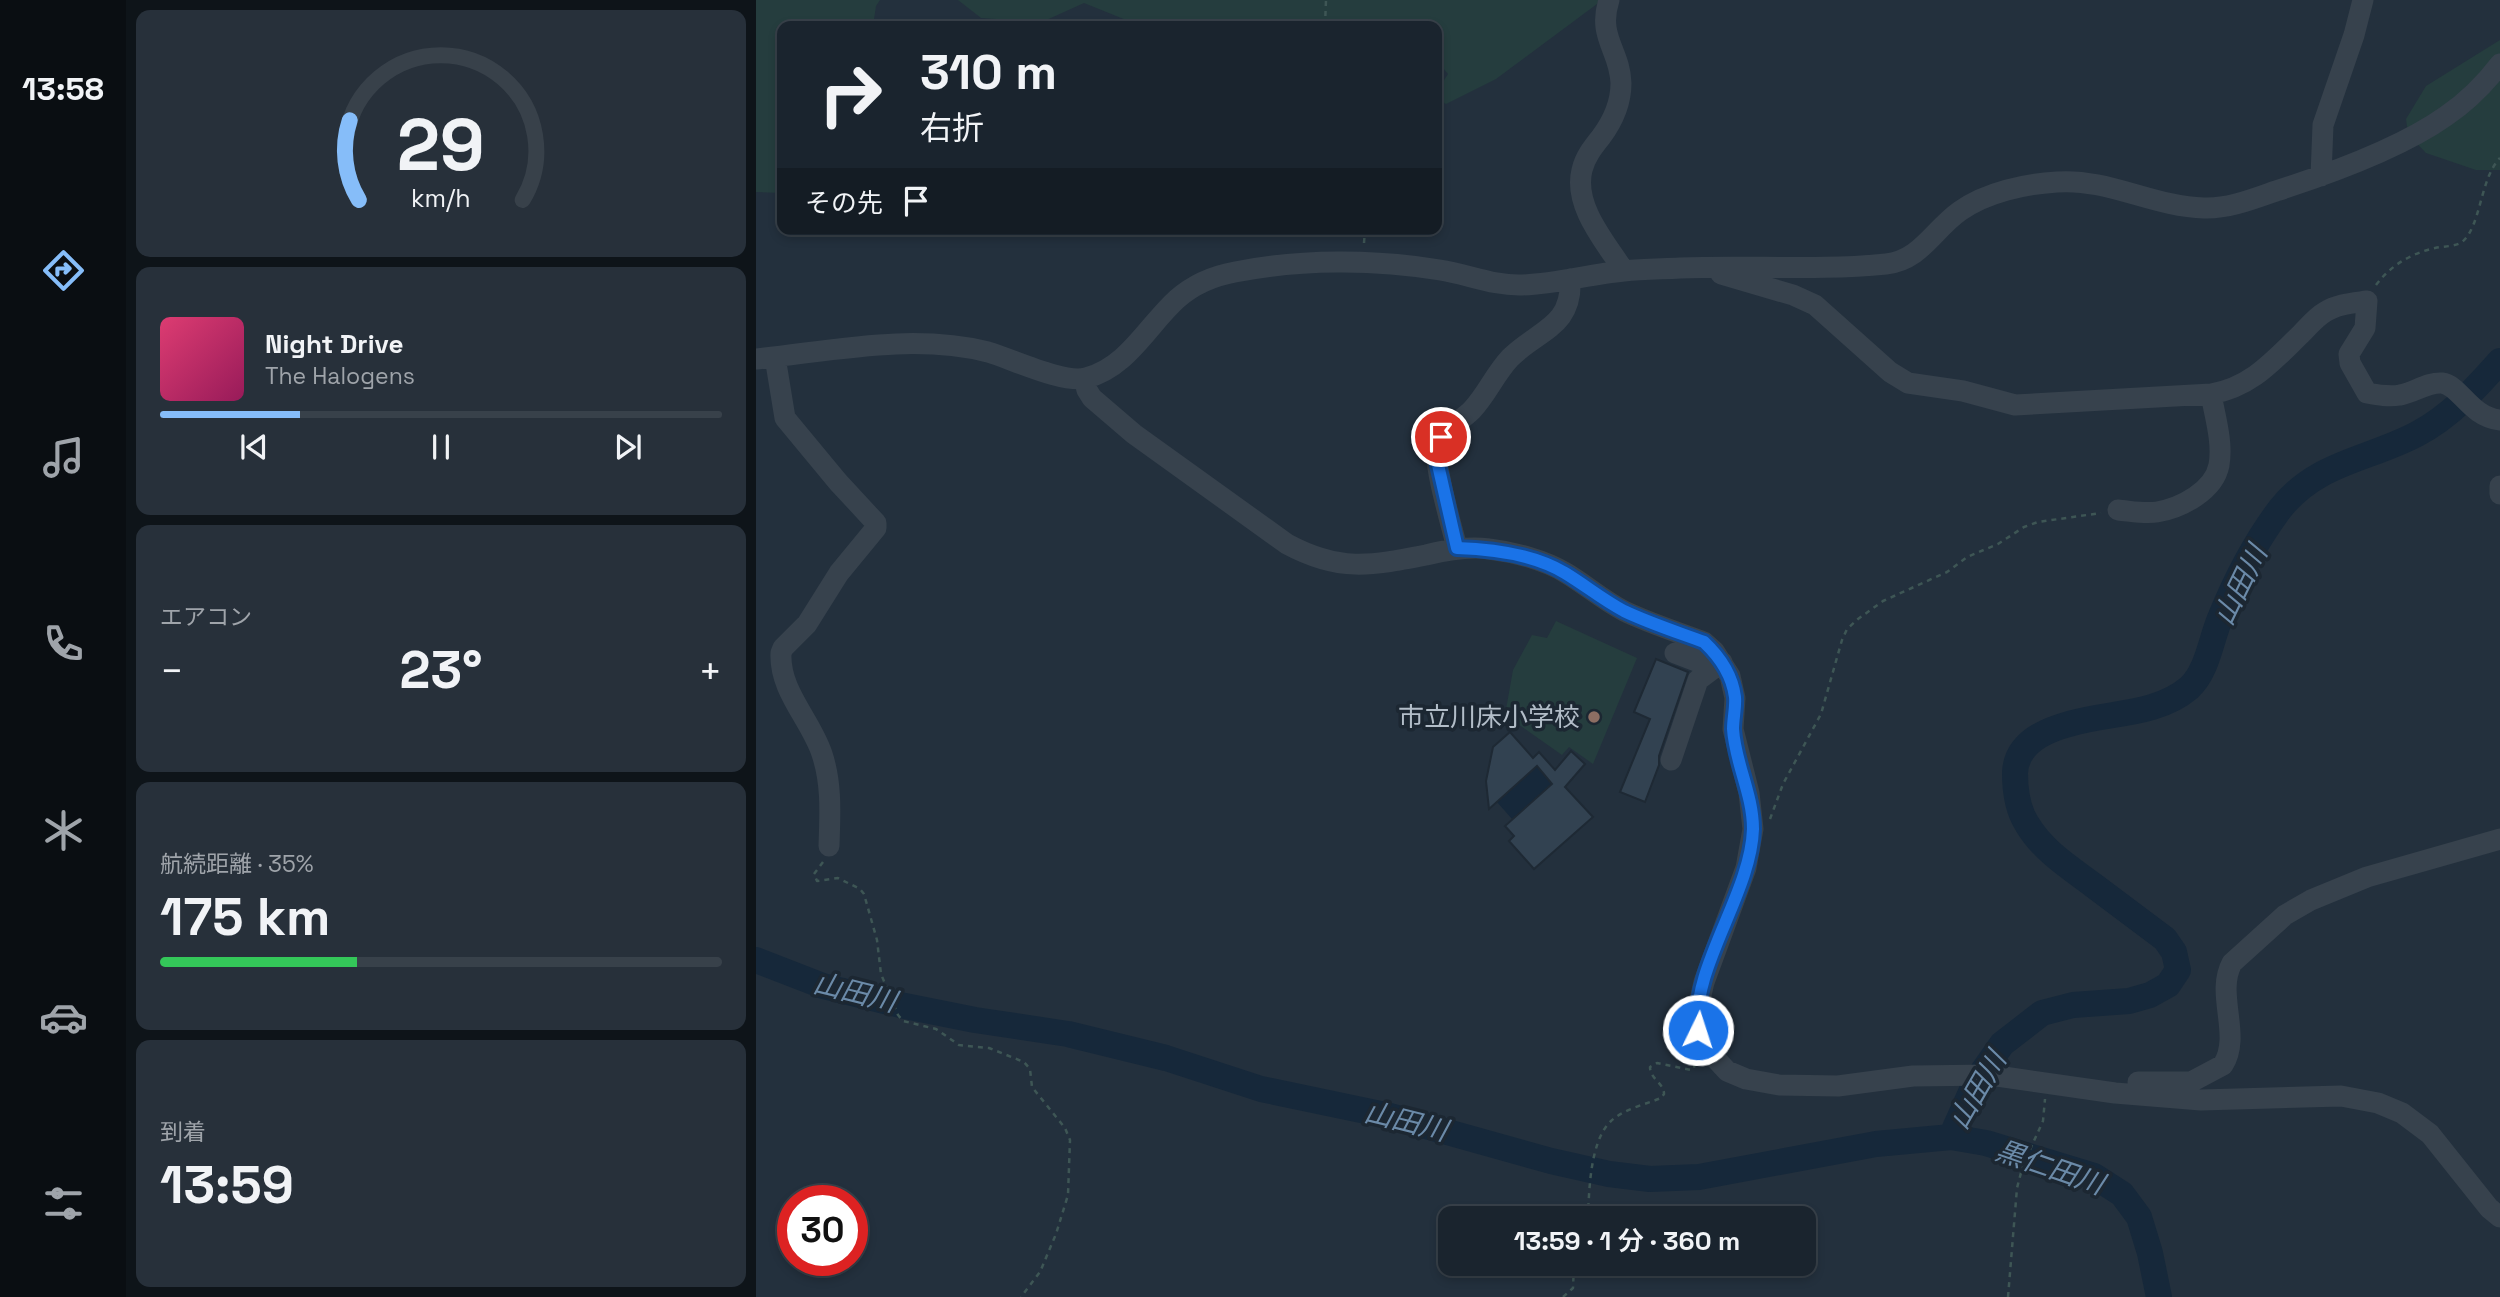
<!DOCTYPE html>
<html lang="ja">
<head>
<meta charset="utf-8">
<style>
	:root { --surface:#1a242e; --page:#27303a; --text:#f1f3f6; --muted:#9fa4aa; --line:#38414a; --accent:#86bdf9 }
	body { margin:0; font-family:"Space Grotesk","Noto Sans JP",sans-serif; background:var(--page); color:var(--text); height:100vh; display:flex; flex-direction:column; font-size:26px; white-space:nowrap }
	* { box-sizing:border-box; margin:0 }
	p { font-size:23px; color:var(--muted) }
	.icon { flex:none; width:38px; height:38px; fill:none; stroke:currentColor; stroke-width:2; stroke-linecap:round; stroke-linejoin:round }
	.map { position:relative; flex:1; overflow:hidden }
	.details { display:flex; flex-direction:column; gap:10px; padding:10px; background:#0e1419; width:630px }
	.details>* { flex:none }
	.top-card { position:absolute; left:21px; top:21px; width:665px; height:214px; border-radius:14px; box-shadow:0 4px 10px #0003,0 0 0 2px var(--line); background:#1a242e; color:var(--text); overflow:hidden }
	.speed { position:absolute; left:21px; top:1185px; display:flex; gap:14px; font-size:35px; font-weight:700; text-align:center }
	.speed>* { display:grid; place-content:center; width:91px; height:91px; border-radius:50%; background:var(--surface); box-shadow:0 4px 10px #0003,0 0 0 2px var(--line); line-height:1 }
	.speed .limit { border:10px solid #d22; background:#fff; color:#111 }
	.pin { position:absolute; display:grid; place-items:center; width:60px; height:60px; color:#fff; margin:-30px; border:4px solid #fff; border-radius:50%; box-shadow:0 2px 7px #0007 }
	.me { position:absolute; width:77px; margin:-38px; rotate:4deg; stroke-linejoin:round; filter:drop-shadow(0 0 5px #0008) }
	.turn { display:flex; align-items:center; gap:24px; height:147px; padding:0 28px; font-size:32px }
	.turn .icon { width:91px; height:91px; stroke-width:2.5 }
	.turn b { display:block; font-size:49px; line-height:60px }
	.then { display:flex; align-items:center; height:66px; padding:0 28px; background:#0003; gap:14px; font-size:26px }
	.big { font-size:52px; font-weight:600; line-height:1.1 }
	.details .card { flex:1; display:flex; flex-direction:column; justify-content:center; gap:10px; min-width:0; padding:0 24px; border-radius:14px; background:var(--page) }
	.details .dial { align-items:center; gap:0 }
	.dial svg { height:182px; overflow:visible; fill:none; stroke:var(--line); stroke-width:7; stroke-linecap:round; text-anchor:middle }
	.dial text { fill:var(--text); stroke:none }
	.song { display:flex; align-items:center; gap:21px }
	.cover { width:84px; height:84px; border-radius:10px; background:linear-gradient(135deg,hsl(340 70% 55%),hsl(330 70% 35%)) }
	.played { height:7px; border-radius:4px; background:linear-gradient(90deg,var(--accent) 25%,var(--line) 25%) }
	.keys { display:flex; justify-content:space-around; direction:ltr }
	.heat { display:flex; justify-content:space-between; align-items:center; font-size:38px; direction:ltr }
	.charge { height:10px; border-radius:5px; background:linear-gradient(90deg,#34c759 35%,var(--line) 0) }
	.trip { position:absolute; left:682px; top:1206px; width:378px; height:70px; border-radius:14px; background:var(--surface); box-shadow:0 4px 10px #0003,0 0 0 2px var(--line); font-weight:600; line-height:70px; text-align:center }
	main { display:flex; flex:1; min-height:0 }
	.menu { display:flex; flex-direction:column; width:126px; justify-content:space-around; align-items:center; background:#0a0e12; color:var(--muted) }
	.menu .icon { width:49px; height:49px }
	.menu .selected { color:var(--accent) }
	.menu b { font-size:32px; color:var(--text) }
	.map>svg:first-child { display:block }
	.green { fill:#253d3e }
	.water { fill:#16283a }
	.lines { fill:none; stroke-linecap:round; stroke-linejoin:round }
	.river { stroke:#16283a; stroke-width:26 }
	.building { fill:#324251; stroke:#1e2934; stroke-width:2 }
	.path { stroke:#3e5655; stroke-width:2.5; stroke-dasharray:5 5; stroke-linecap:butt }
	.minor { stroke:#37424d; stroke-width:21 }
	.route-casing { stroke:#114b97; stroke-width:18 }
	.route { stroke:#1a73e8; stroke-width:12 }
	.education-dot { fill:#8d6e63; stroke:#1c2732; stroke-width:2.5 }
	.labels { text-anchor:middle; stroke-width:7; stroke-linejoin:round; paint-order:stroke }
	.poi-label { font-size:26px; fill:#b2bdc8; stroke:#1c2732; text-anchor:end }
	.water-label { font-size:28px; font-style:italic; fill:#6b8aa8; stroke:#1c2732 }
</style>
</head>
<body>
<main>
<nav class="menu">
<b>13:58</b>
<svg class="icon selected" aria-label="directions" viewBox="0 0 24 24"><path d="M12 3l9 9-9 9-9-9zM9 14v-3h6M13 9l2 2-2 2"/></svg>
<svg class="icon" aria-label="music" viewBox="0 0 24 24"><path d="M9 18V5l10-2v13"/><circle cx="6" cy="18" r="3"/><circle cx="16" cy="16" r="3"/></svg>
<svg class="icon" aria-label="phone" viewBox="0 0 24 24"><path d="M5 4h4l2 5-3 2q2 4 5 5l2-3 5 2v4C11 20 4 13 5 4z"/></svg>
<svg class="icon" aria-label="climate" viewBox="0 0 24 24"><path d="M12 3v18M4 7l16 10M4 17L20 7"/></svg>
<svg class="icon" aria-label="car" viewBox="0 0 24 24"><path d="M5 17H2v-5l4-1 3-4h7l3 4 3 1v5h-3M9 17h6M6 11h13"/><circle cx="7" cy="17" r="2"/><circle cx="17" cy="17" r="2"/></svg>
<svg class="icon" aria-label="filters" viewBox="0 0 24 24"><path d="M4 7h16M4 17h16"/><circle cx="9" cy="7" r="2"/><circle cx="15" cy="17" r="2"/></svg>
</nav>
<section class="details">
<div class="card dial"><svg viewBox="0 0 100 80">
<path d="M14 69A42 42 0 1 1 86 69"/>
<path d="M14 69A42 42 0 0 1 10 34" stroke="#86bdf9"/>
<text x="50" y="56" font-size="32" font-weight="700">29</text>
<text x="50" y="72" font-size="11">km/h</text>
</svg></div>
<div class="card">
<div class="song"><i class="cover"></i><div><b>Night Drive</b><p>The Halogens</p></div></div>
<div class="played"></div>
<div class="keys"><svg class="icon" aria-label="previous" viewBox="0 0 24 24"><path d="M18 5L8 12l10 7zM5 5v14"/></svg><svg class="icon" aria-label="pause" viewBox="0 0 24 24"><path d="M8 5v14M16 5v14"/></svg><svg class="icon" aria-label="next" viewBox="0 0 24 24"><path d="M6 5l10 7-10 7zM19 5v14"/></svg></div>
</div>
<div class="card"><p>エアコン</p>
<div class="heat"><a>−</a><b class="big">23°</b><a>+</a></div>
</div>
<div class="card"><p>航続距離 · 35%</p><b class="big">175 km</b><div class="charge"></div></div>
<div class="card"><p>到着</p><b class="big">13:59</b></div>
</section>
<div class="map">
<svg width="1744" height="1297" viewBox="0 0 1744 1297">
	<rect width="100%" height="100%" fill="#23303d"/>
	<path class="green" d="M0 0H124L120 6 117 26H26V193L0 192Z
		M202 0H843L841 4 740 79 690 104 681 99V91L692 74 681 61V26H385L328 3 286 22 225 18Z
		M1744 40V170H1720L1670 153 1652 134 1650 119 1670 86Z
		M800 621 881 658 837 764 813 747 806 755 749 715 757 670 776 635 791 638Z"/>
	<path class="water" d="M781 766 796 784 756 819 741 802Z"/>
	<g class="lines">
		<path class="river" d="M0 960 67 986 144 1005 219 1020 312 1034 410 1058 505 1089 634 1116 795 1161 853 1174 894 1179 943 1177 1120 1144 1195 1137 1230 1143 1338 1176 1366 1194 1383 1217 1394 1253 1403 1297
			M1195 1137 1220 1081 1246 1044 1286 1013 1317 1005 1373 1001 1394 995 1412 985 1422 970 1418 952 1409 939C1385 921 1361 903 1337 885 1313 867 1287 851 1271 824 1262 810 1259 790 1259 773 1260 744 1287 731 1313 724 1352 712 1400 716 1433 688 1452 671 1455 638 1465 616 1480 579 1500 541 1524 509 1561 462 1612 460 1661 434 1695 416 1719 389 1744 361"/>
	</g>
	<path class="building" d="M900 659 932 672 903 756V765L889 802 864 792 894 719 878 712Z
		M754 732 777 758 783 752 799 770 815 751 829 764 809 787 837 817 778 869 753 841 758 836 749 826 796 784 781 766 733 809 730 781 737 747Z"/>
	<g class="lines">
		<path class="path" d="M569 26 570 0
			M608 243 609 229
			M1620 285C1635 265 1656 253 1679 248 1688 246 1698 247 1706 242 1725 227 1724 178 1744 158
			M1014 819 1027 784 1065 714 1086 640 1091 629 1102 619 1127 601 1191 572 1211 557 1242 544 1268 527 1282 522 1345 513
			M67 862 58 874 61 881 82 878 104 889 108 894 121 940 125 974 142 1015 147 1021 180 1029 203 1045 233 1048 268 1062 274 1069 276 1087 309 1128 314 1140 312 1195 300 1234 284 1272 265 1297
			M832 1218C833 1191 834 1142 854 1122 867 1109 888 1105 905 1098L908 1094C908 1083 894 1079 894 1067L901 1063 935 1070 938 1068 939 1062
			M807 1297 817 1288 818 1264
			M1252 1297 1261 1188 1267 1165 1287 1121 1289 1099"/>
		<path class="minor" d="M853 0C841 37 864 50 865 83 865 104 857 121 845 137 837 147 829 157 826 170 817 206 850 243 868 271
			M1565 176 1567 125 1598 35 1607 0
			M965 274 1037 295 1059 305 1134 372 1152 383 1207 391 1259 405 1455 394C1495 387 1516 362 1545 334 1552 327 1560 317 1569 312 1581 304 1597 303 1611 301L1609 328 1593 354 1594 363 1611 393C1622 395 1633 397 1644 395 1658 393 1671 382 1686 383 1704 385 1714 417 1744 420
			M19 357 29 418 82 482 120 523V528L83 573 51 624 27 648 25 653C23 691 55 720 66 754 76 784 74 814 73 846
			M0 359C76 351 156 333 232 352 256 359 308 384 330 378 371 368 392 325 421 299 438 284 457 276 479 272 545 259 618 259 684 270 711 274 738 286 766 285 800 284 834 274 868 271 887 269 906 269 924 268 993 265 1061 271 1130 264 1165 260 1177 230 1204 211 1231 192 1269 184 1301 182 1351 178 1398 207 1448 208 1472 209 1497 199 1520 191 1573 174 1645 148 1690 116 1712 101 1728 85 1744 64
			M328 379 331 390 336 398 378 434 531 544C583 572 614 566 670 555 691 550 712 546 733 549 758 552 789 560 810 573 830 585 847 600 868 611 893 623 921 632 948 642L958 651 974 676 979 698 977 729 993 793 997 829 990 868 948 982 940 1017 947 1045 971 1071 990 1079 1023 1085 1082 1086 1157 1076 1234 1075 1359 1093 1445 1100 1585 1096 1622 1103 1646 1113 1674 1134 1733 1208 1744 1217
			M1744 486V494
			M1362 510C1374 511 1389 514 1401 512 1425 508 1458 491 1463 465 1467 442 1459 417 1455 394
			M701 548C696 527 678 467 681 449 684 430 703 423 716 410 731 394 739 374 754 358 782 330 817 327 814 279
			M919 653 958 668 966 662
			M915 760 942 680 958 668
			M1382 1082H1435L1467 1065C1486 1035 1459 994 1476 963L1529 915 1555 900 1611 877 1744 839"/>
	</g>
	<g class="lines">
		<defs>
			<path id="route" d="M685 437 680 456 701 548C737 549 777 554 809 573 829 585 847 600 868 611 893 623 921 632 948 642 964 657 976 674 979 697 980 707 977 718 977 729 979 763 997 794 997 829 995 894 935 967 942 1030"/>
		</defs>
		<use href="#route" class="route-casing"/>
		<use href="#route" class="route"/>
	</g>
	<circle class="education-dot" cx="838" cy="717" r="7"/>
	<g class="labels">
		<g class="poi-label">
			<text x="824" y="726">市立川床小学校</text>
		</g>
		<g class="water-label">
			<text transform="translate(1484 585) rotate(-64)" y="10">山田川</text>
			<text transform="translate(99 992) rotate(14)" y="10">山田川</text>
			<text transform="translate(1221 1090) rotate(-60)" y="10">山田川</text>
			<text transform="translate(650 1121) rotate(14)" y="10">山田川</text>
			<text transform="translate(1294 1167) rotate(19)" y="10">黒仁田川</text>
		</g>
	</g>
</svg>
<div class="speed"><div class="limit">30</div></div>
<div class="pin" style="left:685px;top:437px;background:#d93025"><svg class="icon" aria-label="arrive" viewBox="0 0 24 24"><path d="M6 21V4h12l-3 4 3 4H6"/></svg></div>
<svg class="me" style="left:942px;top:1030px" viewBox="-20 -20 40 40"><circle r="17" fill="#1a73e8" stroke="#fff" stroke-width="3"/><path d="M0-11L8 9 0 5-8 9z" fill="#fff"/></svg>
<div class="trip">13:59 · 1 分 · 360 m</div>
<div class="top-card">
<div class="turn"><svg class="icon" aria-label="right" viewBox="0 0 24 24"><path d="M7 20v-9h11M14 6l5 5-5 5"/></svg><div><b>310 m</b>右折</div></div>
<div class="then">その先<svg class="icon" aria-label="arrive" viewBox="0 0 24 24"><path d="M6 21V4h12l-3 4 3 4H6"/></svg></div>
</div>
</div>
</main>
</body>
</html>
